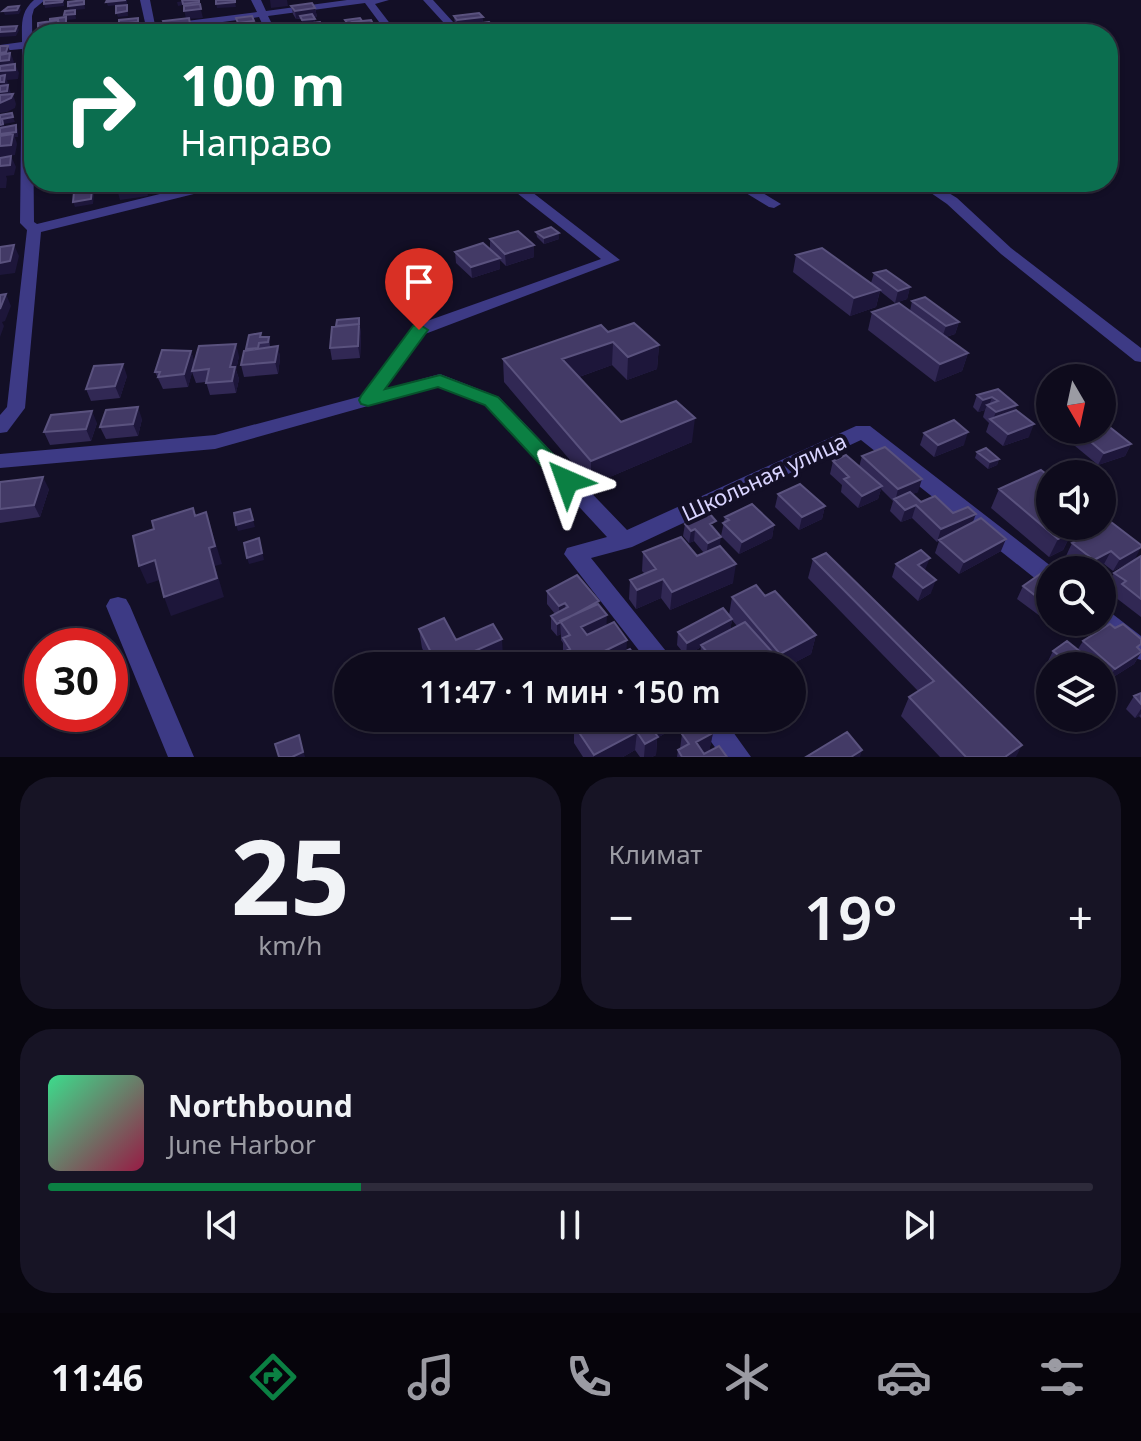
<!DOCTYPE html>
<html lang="ru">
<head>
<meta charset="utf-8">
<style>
	:root { --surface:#0e0b1c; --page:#171425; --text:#f1f3f6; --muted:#9b9ba3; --line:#2e2b3b; --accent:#0b8043 }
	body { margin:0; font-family:"Noto Sans",sans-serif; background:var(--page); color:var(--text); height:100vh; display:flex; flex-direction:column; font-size:30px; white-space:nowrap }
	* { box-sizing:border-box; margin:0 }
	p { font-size:26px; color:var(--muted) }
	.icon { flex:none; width:44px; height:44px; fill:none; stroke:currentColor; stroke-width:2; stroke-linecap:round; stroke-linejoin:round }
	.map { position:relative; height:757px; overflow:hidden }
	.panel { display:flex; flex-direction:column; gap:20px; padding:20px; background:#08060f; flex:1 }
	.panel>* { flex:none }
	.hud { position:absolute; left:24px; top:24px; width:1094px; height:168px; border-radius:32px; box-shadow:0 2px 6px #0004,0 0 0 2px var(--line); background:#0b6e4f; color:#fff; overflow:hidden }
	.needle { width:52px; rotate:171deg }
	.buttons { position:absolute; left:1036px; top:364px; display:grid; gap:16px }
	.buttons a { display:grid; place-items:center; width:80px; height:80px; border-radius:50%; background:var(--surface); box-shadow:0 2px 6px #0004,0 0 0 2px var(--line); font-size:40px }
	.speed { position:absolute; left:24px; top:628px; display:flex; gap:16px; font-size:40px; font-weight:700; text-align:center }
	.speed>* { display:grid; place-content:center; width:104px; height:104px; border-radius:50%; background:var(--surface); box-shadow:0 2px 6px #0004,0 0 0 2px var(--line); line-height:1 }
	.speed .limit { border:12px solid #d22; background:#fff; color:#111 }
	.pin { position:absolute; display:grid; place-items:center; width:68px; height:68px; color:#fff; margin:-82px -34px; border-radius:50% 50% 50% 0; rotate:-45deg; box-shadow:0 0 8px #0007 }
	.pin .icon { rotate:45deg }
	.me { position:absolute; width:88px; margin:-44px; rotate:317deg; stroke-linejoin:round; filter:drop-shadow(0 0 6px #0008) }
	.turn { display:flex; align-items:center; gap:28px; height:168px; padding:0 24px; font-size:36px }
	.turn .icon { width:104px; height:104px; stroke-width:2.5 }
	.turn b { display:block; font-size:56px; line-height:68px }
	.big { font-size:60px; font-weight:600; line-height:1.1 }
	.panel .card { flex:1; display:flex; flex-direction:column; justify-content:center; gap:12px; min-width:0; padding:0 28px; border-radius:32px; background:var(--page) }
	.panel .dial { align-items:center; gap:0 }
	.dial b { font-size:104px; line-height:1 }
	.song { display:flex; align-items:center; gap:24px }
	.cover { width:96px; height:96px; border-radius:12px; background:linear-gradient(135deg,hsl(150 70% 55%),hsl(340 70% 35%)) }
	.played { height:8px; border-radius:4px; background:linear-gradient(90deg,var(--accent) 30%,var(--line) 30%) }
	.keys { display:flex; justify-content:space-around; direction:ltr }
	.heat { display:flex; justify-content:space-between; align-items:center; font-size:44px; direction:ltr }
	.panel .tiles { flex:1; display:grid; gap:20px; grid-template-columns:1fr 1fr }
	.card:last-child { grid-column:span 2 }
	.trip { position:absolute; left:334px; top:652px; width:472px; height:80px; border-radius:40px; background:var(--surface); box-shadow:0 2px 6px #0004,0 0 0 2px var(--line); font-weight:600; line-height:80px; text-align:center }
	.dock { display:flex; height:128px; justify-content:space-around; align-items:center; background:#06040b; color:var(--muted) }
	.dock .icon { width:56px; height:56px }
	.dock .active { color:var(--accent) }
	.dock b { font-size:36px; color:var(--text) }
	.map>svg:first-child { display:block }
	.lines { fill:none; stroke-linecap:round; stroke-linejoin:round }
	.street { fill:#3d3a85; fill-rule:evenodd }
	.wall { fill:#312854; fill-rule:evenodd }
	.shaded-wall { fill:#1d163a }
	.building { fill:#433a66; stroke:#5a527e; stroke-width:2 }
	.route { fill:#0b8043; stroke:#07532c; stroke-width:2 }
	.labels { text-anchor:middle; stroke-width:8; stroke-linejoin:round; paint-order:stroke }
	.street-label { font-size:22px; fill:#d9d4ff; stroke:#130f26 }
</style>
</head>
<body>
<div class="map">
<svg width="1141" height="757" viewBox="0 0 1141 757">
	<rect width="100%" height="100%" fill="#130f26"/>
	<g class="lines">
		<path class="street" d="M34 0H45L34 9 32 16 34 222 37 224 209 182H232L230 185 41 232 25 408 7 432 0 433V415L7 407 27 230 20 223 22 49 0 51V45L22 42C22 25 20 12 34 0Z
			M140 0H150L155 25 257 12 251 0H261L266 11 347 0H389L375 4 398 34H388L365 3 268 16 277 34H267L259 17 156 31 157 34H107L146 27Z
			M423 0H433L464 34H454Z
			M503 182H519L620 260 425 334 385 389 440 374 499 397 627 530 856 426H870L1056 570H1050V587L1042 584 861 440 632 547 591 558 678 666H651L564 554 567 548 607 537 485 405 439 386 215 449 0 468V454L215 435 362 396 413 326 601 259Z
			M728 182H745L781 204 774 208 769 207Z
			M915 182H931L957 198 1011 248 1141 348V362L1135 361 1001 254 947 204Z
			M118 597 126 599 130 606 194 757H168L106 606 110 599Z
			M1102 609 1110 612 1141 636V660L1132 657 1094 626 1092 622H1102Z
			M694 718H723L751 757H722Z"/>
	</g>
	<path class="wall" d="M291 6 315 8 317 17H314L315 23 325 34H307L301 19H296L293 14Z
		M454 16 494 27V34H468L467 28 458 29 455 25Z
		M758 182 781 183V189L768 193 757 187Z
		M536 232 559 239 544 244 537 237Z
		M490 239 534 245V257L506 266 500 260V269L472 278 456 263 455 252 490 249Z
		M796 255 871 283 874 273 910 287 907 299 895 303 880 291 876 307 850 316 793 272Z
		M411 268 450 284 424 293 412 280Z
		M912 301 959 322 955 334 946 337 968 353 962 371 935 382 868 330 872 312 910 311Z
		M359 318 361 336 360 358 332 360 330 348 336 326Z
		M608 332 659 345 657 369 627 380 612 365 579 377 621 422 692 442 591 485 504 382 503 359Z
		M262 337H269L270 347 278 346 280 358 278 374 244 377 241 365 246 349Z
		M191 351 194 362 239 356 236 370 239 379 236 393 210 395 206 382 196 383 192 372 188 387 163 389 155 372Z
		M127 376 120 398 91 401 86 389Z
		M998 389 1015 411 1029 437 1003 446 986 432 989 423 983 417 985 410 978 412 973 407 977 395Z
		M142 419 138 436 106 439 100 427Z
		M97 423 91 441 50 445 44 432Z
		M1074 430H1102L1131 444 1125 456 1098 465 1069 441Z
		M924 433 964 445 934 457 920 445Z
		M977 452 999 459 997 465 988 469 975 458Z
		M862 456 918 492 912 494 921 502 953 513 973 523 1001 551 959 574 935 553 939 541 937 542 912 518 901 522 890 511 893 501 881 489 878 499 858 508 841 492 842 485 830 474 833 461 859 467Z
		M0 482 49 489 40 517 0 523Z
		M999 489 1050 526 1072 532 1063 550 1049 557 991 508Z
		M778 494 825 506 822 519 799 530 775 507Z
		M725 517 774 525 772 538 739 554 721 536Z
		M1111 522 1135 559 1113 571 1104 564 1093 570H1083L1066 556 1072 543Z
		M685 524 715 530 733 583 670 610 661 598 636 609 629 599 630 580 645 574 642 571 643 552 697 556 704 553 694 541 689 543 683 536Z
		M1141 556V617L1115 597 1117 593 1107 585 1114 573Z
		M813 559 1016 757H940L901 716 909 697 918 691 808 578Z
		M896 564 925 570 931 593 918 601 892 577Z
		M1050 578V615L1044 619 1017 599 1023 586Z
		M547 591 599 604 606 626 626 651 640 662 649 666H540V664L563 653V643L561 640V634L557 636 551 629V616L555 614 547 604Z
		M765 596 816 635 811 654 788 666H701L699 664 701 647 686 656 677 645 678 632 729 615 732 597ZM732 620 737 626 730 630Z
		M419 629 456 640 503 658 485 666H431L422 648Z
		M1083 641 1140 650 1141 653 1134 664 1107 681 1106 680 1102 686V666H1050L1047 663 1053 651 1078 649Z
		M1141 693V718L1139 716 1135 718 1126 709 1134 696Z
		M573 718H673L671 730 657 738 656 755 652 757H640L635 750 623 757H583L574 743V725L577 724Z
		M713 733 709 751 727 757H677L678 750 680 749 682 734Z"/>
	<path class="shaded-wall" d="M63 0 64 2V6L45 8 44 4Z
		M84 0 85 9 75 10 76 19 67 20V27L61 28V34H40L38 29 66 20 64 15 70 10 68 6Z
		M127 0V4L108 6 106 2Z
		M191 0 199 2 203 18 186 19 183 5 178 6 177 2Z
		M270 0H287L288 6 271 8Z
		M235 2 236 7 217 8 216 4Z
		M127 5 128 16 118 17 116 13Z
		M19 6 21 10 19 14 5 15 3 11Z
		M315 8 317 17 296 19 295 11Z
		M483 17V26L467 25V28L458 29 457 20Z
		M315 19V23L303 25 302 20Z
		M254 21 255 25 238 27V23Z
		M138 22 139 26 120 28 119 24Z
		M190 24 192 32 167 34 165 26Z
		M17 26 19 30 16 36 0 37V32Z
		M374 26 375 34H356L355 28Z
		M494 27V34H472L471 30Z
		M228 30 229 34H214L213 32Z
		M8 46 14 62 12 69 0 71V53Z
		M15 64 19 73 18 79 7 80 11 94H13L16 104 15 108 7 112 0 113V71Z
		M13 117 15 122 4 124 5 129 0 130 2 119Z
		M16 125 18 130V137H15L17 144 15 155 0 157V134Z
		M11 156 16 167 14 175 6 176 7 179 6 188H0V166Z
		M60 182H93V187L64 192Z
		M124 182H148H146L148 196 120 200 117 189Z
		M781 183V189L768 193V188Z
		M92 189 94 195 93 204 75 207 73 202Z
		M559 233V239L544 244V238Z
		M14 245 19 256 15 273 0 275V263Z
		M534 245V257L506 266 505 254Z
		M500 258V269L472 278 471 267Z
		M449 273 450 284 424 293 423 281Z
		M910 287 907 299 895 303 898 291Z
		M880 290 876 307 850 316 854 298Z
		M6 294 11 306 5 321 2 322 4 326 0 337V309Z
		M359 318 361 336 360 358 358 346Z
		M959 322 955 334 942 338 946 326Z
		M613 342 612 365 562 383V359Z
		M236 344 239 356 236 370 239 379 236 393 230 367Z
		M659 345 657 369 627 380 628 357Z
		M278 346 280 358 278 374 275 362Z
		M191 351 195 363 188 387 184 374Z
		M968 353 962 371 935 382 940 364Z
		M123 364 127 376 120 398 115 386Z
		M992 397 989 406 987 405 985 410 978 412 983 400Z
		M1017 405 1013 417 992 421 996 412Z
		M138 407 142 419 138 436 133 424Z
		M92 411 97 423 91 441 86 429Z
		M695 418 692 442 591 485V461Z
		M1034 424 1029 437 1003 446 1008 434Z
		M968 432 964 445 934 457 938 445Z
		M1131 444 1125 456 1098 465 1104 453Z
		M999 459 997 465 988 469 990 462Z
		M43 477 49 489 40 517 34 505Z
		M922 479 918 492 895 502 898 489Z
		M882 486 878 499 858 508 862 496Z
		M916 505 912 518 901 522 905 510Z
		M825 506 822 519 799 530 802 517Z
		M250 509 255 527 238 531 236 525Z
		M206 512 222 564 215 566 224 597 171 616 164 597Z
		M976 514 971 527 937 542 941 529Z
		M774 525 772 538 739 554 742 542Z
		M1069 526H1073L1069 533 1072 532 1063 550 1049 557 1058 539 1067 527Z
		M695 529 694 541 689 543 691 531Z
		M721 537 719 550 706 556 708 543Z
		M1006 539 1001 551 959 574 964 562Z
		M261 545 264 560 249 564 247 558Z
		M1141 547 1135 559 1113 571 1120 559Z
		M1111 551 1104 564 1093 570H1089L1094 560Z
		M930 558 925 570 913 577 918 565Z
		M155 560 163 579 147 584 139 566Z
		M736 564 733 583 670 610 672 592Z
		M663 579 661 598 636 609 637 590Z
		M936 580 931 593 918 601 923 588Z
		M565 603V616L559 619V606Z
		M1050 607V615L1044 619Z
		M607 615 606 634 581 646V627Z
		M732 619 730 631 701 645V647L686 656 687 643Z
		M560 622 561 634 557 636V624Z
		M816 635 811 654 788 666H777L780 654Z
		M502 639 503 658 485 666H455L454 660Z
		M627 640 626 659 612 666H574Z
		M1141 652 1134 664 1107 681 1115 669Z
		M774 654 771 666H761L763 660Z
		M1141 709V714L1139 716 1135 718Z
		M662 718H673L671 730 657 738 656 755 652 757H644L645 744 649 725Z
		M637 732 635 750 623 757H594V755Z
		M713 733 709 752 699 757 696 742Z
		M299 735 305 757H292Z
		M1022 745 1016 757H1005Z
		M862 750 860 757H851Z"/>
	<path class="building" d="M44 0H63L62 2 44 4Z
		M84 0V4L68 6V2Z
		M107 0H126L106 2Z
		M182 0H199V2L183 4Z
		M216 0H235V2L216 4Z
		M312 3 315 8 295 11 291 6Z
		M200 4 201 9 184 11V6Z
		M127 5V11L116 13V6Z
		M19 6 17 10 3 11 8 7Z
		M75 10V14L64 15 65 11Z
		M479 13 483 17 457 20 454 16Z
		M312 14 315 19 302 20 300 16Z
		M252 16 254 21 238 23 236 18Z
		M66 17V23L59 24 58 20 50 21V19Z
		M138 18V22L119 24V20Z
		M189 18 190 24 165 26 163 21Z
		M360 18 362 21 352 22 353 24H348L345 20Z
		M58 20V26L38 29V23Z
		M371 20 374 26 355 28 352 22Z
		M320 22 322 26 306 28 304 24Z
		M489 22 494 27 471 30 467 25Z
		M226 25 228 30 213 32 211 27Z
		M17 26 15 31 0 32V27Z
		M322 26 325 32 309 34 306 28Z
		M423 27 429 34H412L409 29Z
		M185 30V34H169V32Z
		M362 30 365 34H342L341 32Z
		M139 31V34H116Z
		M0 46H8L6 52 0 53Z
		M10 53 9 60 0 61V55Z
		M15 64V70L0 71V66Z
		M5 75 4 82H0V76Z
		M8 85 7 91 0 92V86Z
		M13 94 11 98 0 103V95Z
		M12 113 13 117 2 119 3 124 0 125V115Z
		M16 125V132L0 134V128Z
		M13 134 11 145 0 146V136Z
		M11 156 10 165 0 166V158Z
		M117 182H145V185L117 189Z
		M758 182H779L781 183 768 188Z
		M92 189 91 199 73 202 74 192Z
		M551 227 559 233 544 238 536 232Z
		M518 231 534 245 505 254 490 239Z
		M483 243 500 258 471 267 455 252Z
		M14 245 10 261 0 263V247Z
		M822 248 880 290 854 298 796 255Z
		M436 260 449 273 423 281 411 268Z
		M886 270 910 287 898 291 874 273Z
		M6 294 0 309V295Z
		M925 297 959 322 946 326 912 301Z
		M899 303 968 353 940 364 872 312Z
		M359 318V324L336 326 337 320Z
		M634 323 659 345 628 357 613 342 562 359 621 422 676 401 695 418 591 461 503 359 601 325 608 332Z
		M359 324 358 346 330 348 332 327Z
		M261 333 260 337H269L268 342 259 343 258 348 246 349 249 335Z
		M236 344 230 367H235L232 381 206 383 209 369 192 371 199 346Z
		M278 346 275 362 241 365 244 351Z
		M162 350 191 351 184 374 158 377 160 372H155Z
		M123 364 115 386 86 389 94 366Z
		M998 389 1017 405 996 412 987 405 998 401 992 397 983 400 977 395Z
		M138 407 133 424 100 427 106 410Z
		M1016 410 1034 424 1008 434 990 419Z
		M92 411 86 429 44 432 51 415Z
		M954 420 968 432 938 445 924 433Z
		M1102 421 1131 444 1104 453 1077 430H1102Z
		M885 447 922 479 898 489 862 456Z
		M986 448 999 459 990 462 977 452Z
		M846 455 882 486 862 496 844 479 849 477 833 461Z
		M1041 470 1050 477V482L1047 483 1050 485V526H1069L1067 527 1072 532 1058 539 999 489Z
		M43 477 34 505 0 509V482Z
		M800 484 825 506 802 517 778 494Z
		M910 492 921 502 935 496 953 513 968 507 976 514 941 529 916 505 905 510 894 499Z
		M752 504 774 525 742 542 723 523 729 520 725 517Z
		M193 508 195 516 206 512 215 546 209 548 217 578 164 597 155 560 139 566 133 536 154 529 152 521Z
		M250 509 253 520 236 525 234 513Z
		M709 513 716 521 710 524 721 537 708 543 695 529 691 531 685 524Z
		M981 518 1006 539 964 562 939 540Z
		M1111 522 1141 545V547L1120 559 1111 551 1094 560 1072 543Z
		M681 537 697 556 720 546 736 564 672 592 663 579 637 590 630 580 656 569 643 552Z
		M259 538 262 553 247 558 244 543Z
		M921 550 930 558 918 565 936 580 923 588 896 564Z
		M826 553 1022 745 1005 757H966L909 697 934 681 813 559Z
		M1141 556V599L1122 584 1126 581 1114 573Z
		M1043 572 1050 578V607L1023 586Z
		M577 575 599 601 557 624 551 616 568 607 565 603 559 606 547 591Z
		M756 585 765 596 775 591 816 635 780 654 732 597Z
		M598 604 607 615 581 627 587 635 614 622 627 640 574 666H542L540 664 570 649 563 638 570 635 560 621Z
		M723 608 732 619 687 643 678 632Z
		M444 618 456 640 493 624 502 639 454 660 456 665 472 658 477 666H438L419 629Z
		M745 622 774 654 763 660 768 666H719L701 645Z
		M1110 624 1115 628 1123 624 1141 639V644L1137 647 1141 651V652L1115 669 1083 641Z
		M1067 641 1098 666H1059L1066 661 1053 651Z
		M630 649 640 662 645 660 649 666H596Z
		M1102 669 1109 675 1102 680Z
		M1141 693V704L1134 696Z
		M585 718H662L649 725 658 737 645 744 637 732 594 755 574 725Z
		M704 722 713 733 696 742 704 754 719 746 727 757H682L678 750 689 744 682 734Z
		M847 732 862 750 851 757H806Z
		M299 735 303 752 292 757H279L275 744Z"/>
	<path class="route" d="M419 324 428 330 385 389 440 375 498 397 574 476 577 481 574 486H560L485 405 438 387 368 406 361 404 359 400 361 396 413 326Z"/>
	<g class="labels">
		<g class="street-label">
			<text transform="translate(764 477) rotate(-25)" y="8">Школьная улица</text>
		</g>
	</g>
</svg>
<div class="buttons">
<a><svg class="needle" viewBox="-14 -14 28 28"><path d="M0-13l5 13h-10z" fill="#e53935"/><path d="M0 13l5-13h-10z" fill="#9b9ba3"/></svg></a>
<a><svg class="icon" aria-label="sound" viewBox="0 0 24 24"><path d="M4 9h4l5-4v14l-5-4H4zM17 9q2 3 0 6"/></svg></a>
<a><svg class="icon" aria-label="search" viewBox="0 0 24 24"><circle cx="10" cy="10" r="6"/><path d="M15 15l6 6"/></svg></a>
<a><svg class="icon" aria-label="layers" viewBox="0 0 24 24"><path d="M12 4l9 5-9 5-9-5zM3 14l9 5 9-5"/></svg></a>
</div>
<div class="speed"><div class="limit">30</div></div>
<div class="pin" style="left:419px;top:330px;background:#d93025"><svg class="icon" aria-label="arrive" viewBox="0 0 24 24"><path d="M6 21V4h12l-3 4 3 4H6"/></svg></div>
<svg class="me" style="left:567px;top:481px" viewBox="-20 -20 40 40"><path d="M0-17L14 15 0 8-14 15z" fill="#0b8043" stroke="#fff" stroke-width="4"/></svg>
<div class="trip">11:47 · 1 мин · 150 m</div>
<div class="hud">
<div class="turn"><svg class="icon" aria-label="right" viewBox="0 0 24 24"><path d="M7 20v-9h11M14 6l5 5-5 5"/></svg><div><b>100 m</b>Направо</div></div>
</div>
</div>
<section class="panel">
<div class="tiles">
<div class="card dial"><b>25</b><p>km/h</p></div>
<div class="card"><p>Климат</p>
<div class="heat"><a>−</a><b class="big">19°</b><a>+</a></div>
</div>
<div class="card">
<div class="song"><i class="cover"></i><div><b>Northbound</b><p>June Harbor</p></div></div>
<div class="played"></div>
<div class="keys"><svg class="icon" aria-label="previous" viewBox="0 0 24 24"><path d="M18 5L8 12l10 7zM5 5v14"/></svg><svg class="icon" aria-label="pause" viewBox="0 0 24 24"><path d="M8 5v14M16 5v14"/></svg><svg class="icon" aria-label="next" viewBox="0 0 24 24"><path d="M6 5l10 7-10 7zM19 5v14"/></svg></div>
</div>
</div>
</section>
<nav class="dock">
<b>11:46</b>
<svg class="icon active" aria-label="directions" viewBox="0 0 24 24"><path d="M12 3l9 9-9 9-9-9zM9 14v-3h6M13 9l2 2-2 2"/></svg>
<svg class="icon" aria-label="music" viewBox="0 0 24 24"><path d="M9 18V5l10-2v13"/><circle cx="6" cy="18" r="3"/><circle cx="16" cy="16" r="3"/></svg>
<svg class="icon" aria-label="phone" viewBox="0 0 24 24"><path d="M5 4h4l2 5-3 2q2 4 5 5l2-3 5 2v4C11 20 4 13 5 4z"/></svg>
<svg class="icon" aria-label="climate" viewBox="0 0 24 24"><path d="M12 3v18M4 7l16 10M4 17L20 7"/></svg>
<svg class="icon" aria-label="car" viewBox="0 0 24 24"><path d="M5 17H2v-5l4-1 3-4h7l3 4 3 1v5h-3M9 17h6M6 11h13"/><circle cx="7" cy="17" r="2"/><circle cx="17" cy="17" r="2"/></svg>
<svg class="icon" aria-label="filters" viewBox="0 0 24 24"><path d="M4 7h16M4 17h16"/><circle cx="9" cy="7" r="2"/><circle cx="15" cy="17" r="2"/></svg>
</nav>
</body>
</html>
